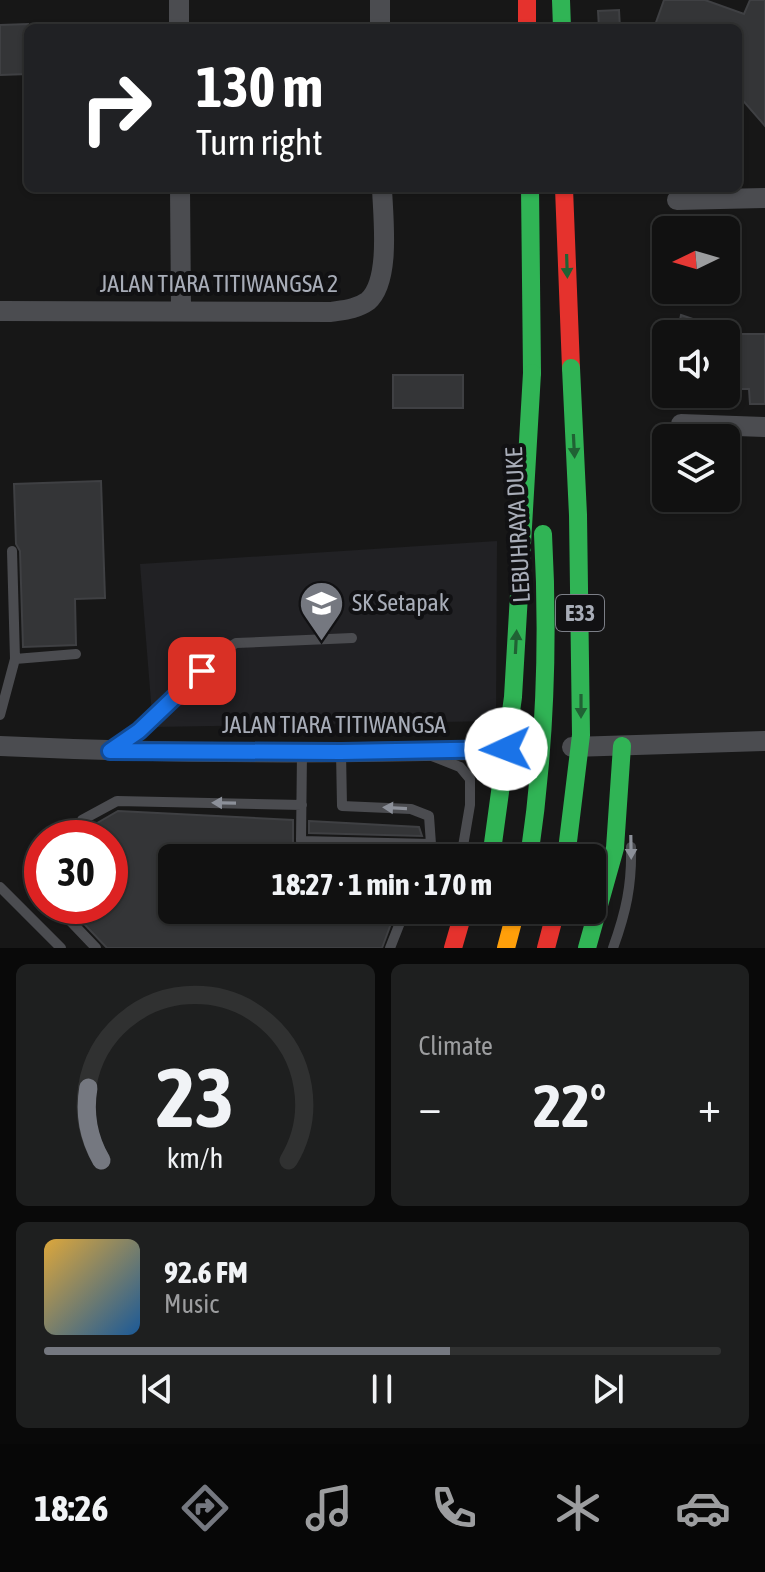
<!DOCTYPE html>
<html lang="en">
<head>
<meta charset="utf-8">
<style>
	:root { --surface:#111; --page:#1e1f1f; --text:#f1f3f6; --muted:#9c9d9f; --line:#303131; --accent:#757880 }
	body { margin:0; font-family:"Asap Condensed",sans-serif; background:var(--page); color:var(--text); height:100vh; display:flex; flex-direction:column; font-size:30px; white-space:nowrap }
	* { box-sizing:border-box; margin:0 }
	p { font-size:26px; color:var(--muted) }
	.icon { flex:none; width:44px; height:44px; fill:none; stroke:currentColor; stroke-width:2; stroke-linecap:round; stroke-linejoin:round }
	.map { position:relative; height:948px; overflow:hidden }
	.panel { display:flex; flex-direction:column; gap:16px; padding:16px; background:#090909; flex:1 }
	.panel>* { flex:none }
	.guide { position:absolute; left:24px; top:24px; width:718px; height:168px; border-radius:12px; box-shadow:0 2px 6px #0004,0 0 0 2px var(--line); background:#202124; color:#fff; overflow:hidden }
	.needle { width:52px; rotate:265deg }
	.tools { position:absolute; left:652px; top:216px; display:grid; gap:16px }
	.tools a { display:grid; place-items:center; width:88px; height:88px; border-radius:12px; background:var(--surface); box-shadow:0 2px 6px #0004,0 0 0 2px var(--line); font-size:40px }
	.speed { position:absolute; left:24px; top:820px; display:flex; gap:16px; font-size:40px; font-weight:700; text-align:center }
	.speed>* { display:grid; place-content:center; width:104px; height:104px; border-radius:50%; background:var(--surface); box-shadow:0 2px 6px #0004,0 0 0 2px var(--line); line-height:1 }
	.speed .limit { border:12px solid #d22; background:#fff; color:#111 }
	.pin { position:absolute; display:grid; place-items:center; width:68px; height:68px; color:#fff; margin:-34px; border-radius:16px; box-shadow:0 4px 12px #0006 }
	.me { position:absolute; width:88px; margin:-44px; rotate:268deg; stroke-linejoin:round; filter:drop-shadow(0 0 6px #0008) }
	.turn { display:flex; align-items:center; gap:28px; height:168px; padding:0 40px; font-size:36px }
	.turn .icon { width:104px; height:104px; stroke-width:2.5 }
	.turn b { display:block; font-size:56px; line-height:68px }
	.big { font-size:60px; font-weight:700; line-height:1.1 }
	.panel .widget { flex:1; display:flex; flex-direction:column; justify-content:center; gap:12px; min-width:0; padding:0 28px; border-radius:12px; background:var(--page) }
	.panel .dial { align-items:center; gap:0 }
	.dial svg { height:208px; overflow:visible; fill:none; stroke:var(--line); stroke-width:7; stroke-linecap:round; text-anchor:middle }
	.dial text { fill:var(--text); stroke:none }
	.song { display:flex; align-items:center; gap:24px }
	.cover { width:96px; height:96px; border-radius:12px; background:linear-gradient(135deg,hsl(40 70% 55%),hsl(210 70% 35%)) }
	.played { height:8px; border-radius:4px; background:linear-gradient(90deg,var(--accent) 60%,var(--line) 60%) }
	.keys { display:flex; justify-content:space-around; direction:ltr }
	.heat { display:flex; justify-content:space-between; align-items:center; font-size:44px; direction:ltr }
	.panel .tiles { flex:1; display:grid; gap:16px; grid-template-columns:1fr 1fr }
	.widget:last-child { grid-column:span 2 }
	.trip { position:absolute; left:158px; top:844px; width:448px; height:80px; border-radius:12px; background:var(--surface); box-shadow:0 2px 6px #0004,0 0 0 2px var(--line); font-weight:700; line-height:80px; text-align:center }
	.menu { display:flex; height:128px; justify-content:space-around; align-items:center; background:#070707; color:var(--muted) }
	.menu .icon { width:56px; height:56px }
	.menu .active { color:var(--accent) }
	.menu b { font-size:36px; color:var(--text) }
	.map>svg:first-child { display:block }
	.built { fill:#212124 }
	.building { fill:#343537; stroke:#3f4043; stroke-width:2 }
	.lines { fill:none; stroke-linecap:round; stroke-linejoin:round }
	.lane { stroke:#4b4c50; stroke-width:10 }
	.street { stroke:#4b4c50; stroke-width:20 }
	.fast { stroke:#30b455; stroke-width:18 }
	.slow { stroke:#ff9f0a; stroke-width:18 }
	.jam { stroke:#e5322d; stroke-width:18 }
	.fast-bridge { stroke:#30b455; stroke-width:18 }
	.oneway { fill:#206234 }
	.oneway2 { fill:#8c9099 }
	.route-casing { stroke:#114b97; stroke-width:20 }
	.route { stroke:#1a73e8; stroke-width:14 }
	.labels { text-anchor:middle; stroke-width:8; stroke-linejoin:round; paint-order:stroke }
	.shield { fill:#111113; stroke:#7b7e86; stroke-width:2 }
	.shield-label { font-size:22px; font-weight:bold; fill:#a8adb8 }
	.street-label { font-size:24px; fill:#a8adb8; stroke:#111113 }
	.poi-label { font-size:24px; fill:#a8adb8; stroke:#111113; text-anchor:start }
</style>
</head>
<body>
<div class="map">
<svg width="765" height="948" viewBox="0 0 765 948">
	<rect width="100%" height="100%" fill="#171717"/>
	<path class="built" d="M497 541 496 721 153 727 140 564Z"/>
	<path class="building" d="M664 0H705L744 14 750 0H765V126L738 95V28H654Z
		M619 10 620 28H599L598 11Z
		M28 24V74L0 75V25Z
		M681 315 737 334H765V404H750L749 389H726V334H677Z
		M393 375H463V408H393Z
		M101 481 105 598 75 599 76 645 23 647 20 551 16 544 14 484Z
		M118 811 293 820V842L300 849 420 852 418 858H172V910H396L382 948H107L67 906H110V838H83L87 829Z
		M309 821 419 827 422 836 309 833Z"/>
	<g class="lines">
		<path class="lane" d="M15 659 76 654
			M0 715 15 659 12 551
			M115 748 139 731 223 651 236 643 352 638
			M302 752 301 841 431 844
			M341 752 342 806 411 809 429 816 431 844 426 858
			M432 756 460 767 470 779V805L461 858
			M74 838 82 820 117 801 302 805
			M0 887 61 948
			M56 906 96 948
			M390 948 405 910
			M613 948C626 912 632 885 631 847"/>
		<path class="street" d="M179 0V28
			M380 0V28
			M180 188 181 309
			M677 200 765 198
			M0 311 331 312C343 310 357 309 368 301 391 281 383 217 382 188
			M681 424 765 427
			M0 746C171 754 341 754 512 749
			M572 747 765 741"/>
		<path class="fast" d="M561 0 562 28
			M530 188 532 373
			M587 948 615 848 622 746"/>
		<path class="slow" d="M506 948 516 910"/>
		<path class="jam" d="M527 0V28
			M564 188 571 368
			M453 948 464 910
			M546 948 556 910"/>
		<path class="fast-bridge" d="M491 858 513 697 532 373
			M529 858C545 750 549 643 543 534
			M566 858 581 735 578 515 571 368"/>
	</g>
	<defs><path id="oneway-solid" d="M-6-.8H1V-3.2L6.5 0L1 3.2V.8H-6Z" transform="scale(2)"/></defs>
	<g class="oneway">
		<use href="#oneway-solid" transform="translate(567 266) rotate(88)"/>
		<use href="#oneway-solid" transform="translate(574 446) rotate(87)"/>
		<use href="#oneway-solid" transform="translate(516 642) rotate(-87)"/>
		<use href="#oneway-solid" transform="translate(581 706) rotate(90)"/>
	</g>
	<g class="oneway2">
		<use href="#oneway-solid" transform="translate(224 803) rotate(-179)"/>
		<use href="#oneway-solid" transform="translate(395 808) rotate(-177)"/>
		<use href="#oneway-solid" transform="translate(631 847) rotate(89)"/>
	</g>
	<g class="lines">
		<defs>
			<path id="route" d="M202 671 139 731 110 751 341 752 506 749"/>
		</defs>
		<use href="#route" class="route-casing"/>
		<use href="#route" class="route"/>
	</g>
	<defs>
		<symbol id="school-pin" viewBox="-11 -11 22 30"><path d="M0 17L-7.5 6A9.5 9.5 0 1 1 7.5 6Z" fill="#757880" stroke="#111113"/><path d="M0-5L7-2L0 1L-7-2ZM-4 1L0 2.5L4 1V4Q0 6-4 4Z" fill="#fff"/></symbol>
	</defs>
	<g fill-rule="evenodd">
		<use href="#school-pin" x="296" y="578" width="51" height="69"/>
	</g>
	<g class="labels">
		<rect class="shield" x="556" y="595" width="48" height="36" rx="6"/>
		<g class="shield-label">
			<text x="580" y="621">E33</text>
		</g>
		<g class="street-label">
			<text x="219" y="292">JALAN TIARA TITIWANGSA 2</text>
			<text transform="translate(518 525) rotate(-93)" y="8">LEBUHRAYA DUKE</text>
			<text x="334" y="733">JALAN TIARA TITIWANGSA</text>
		</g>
		<g class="poi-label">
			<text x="352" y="611">SK Setapak</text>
		</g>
	</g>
</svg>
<div class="tools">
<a><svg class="needle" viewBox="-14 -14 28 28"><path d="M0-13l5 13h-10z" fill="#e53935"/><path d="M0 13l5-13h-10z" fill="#9c9d9f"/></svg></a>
<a><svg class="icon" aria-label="sound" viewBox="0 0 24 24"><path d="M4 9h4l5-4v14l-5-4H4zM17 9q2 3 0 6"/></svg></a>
<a><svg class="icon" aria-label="layers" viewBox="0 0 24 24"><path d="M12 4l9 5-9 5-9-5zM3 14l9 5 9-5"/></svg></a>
</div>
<div class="speed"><div class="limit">30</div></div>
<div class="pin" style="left:202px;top:671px;background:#d93025"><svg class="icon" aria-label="arrive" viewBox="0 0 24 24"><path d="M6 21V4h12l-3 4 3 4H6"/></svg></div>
<svg class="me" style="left:506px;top:749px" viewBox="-20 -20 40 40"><circle r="19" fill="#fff"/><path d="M0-13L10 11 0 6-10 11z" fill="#1a73e8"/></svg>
<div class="trip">18:27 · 1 min · 170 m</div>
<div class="guide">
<div class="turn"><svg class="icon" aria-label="right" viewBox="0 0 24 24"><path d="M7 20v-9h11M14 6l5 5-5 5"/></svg><div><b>130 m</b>Turn right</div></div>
</div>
</div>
<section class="panel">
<div class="tiles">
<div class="widget dial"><svg viewBox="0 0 100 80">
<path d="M14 69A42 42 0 1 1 86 69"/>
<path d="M14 69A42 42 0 0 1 9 41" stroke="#757880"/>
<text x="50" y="56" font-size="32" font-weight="700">23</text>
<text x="50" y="72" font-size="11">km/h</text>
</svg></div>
<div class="widget"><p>Climate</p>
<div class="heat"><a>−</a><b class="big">22°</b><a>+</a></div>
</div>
<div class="widget">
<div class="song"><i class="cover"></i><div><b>92.6 FM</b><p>Music</p></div></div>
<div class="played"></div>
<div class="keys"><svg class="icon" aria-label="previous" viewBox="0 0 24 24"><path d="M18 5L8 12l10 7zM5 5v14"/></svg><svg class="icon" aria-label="pause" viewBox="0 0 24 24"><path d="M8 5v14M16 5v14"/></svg><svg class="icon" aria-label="next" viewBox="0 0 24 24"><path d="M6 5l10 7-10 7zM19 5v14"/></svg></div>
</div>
</div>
</section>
<nav class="menu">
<b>18:26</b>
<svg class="icon active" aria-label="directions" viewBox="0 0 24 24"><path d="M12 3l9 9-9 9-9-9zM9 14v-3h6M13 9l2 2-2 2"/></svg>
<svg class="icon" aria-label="music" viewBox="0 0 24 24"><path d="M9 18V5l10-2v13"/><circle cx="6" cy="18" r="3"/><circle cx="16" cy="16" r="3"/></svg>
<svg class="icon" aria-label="phone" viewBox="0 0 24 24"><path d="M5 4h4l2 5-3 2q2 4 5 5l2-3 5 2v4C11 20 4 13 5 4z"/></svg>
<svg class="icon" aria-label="climate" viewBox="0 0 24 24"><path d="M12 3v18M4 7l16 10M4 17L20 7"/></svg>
<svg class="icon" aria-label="car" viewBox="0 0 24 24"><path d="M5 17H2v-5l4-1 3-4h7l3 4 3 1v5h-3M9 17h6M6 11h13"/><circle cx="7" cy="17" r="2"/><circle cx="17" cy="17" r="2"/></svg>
</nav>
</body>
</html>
